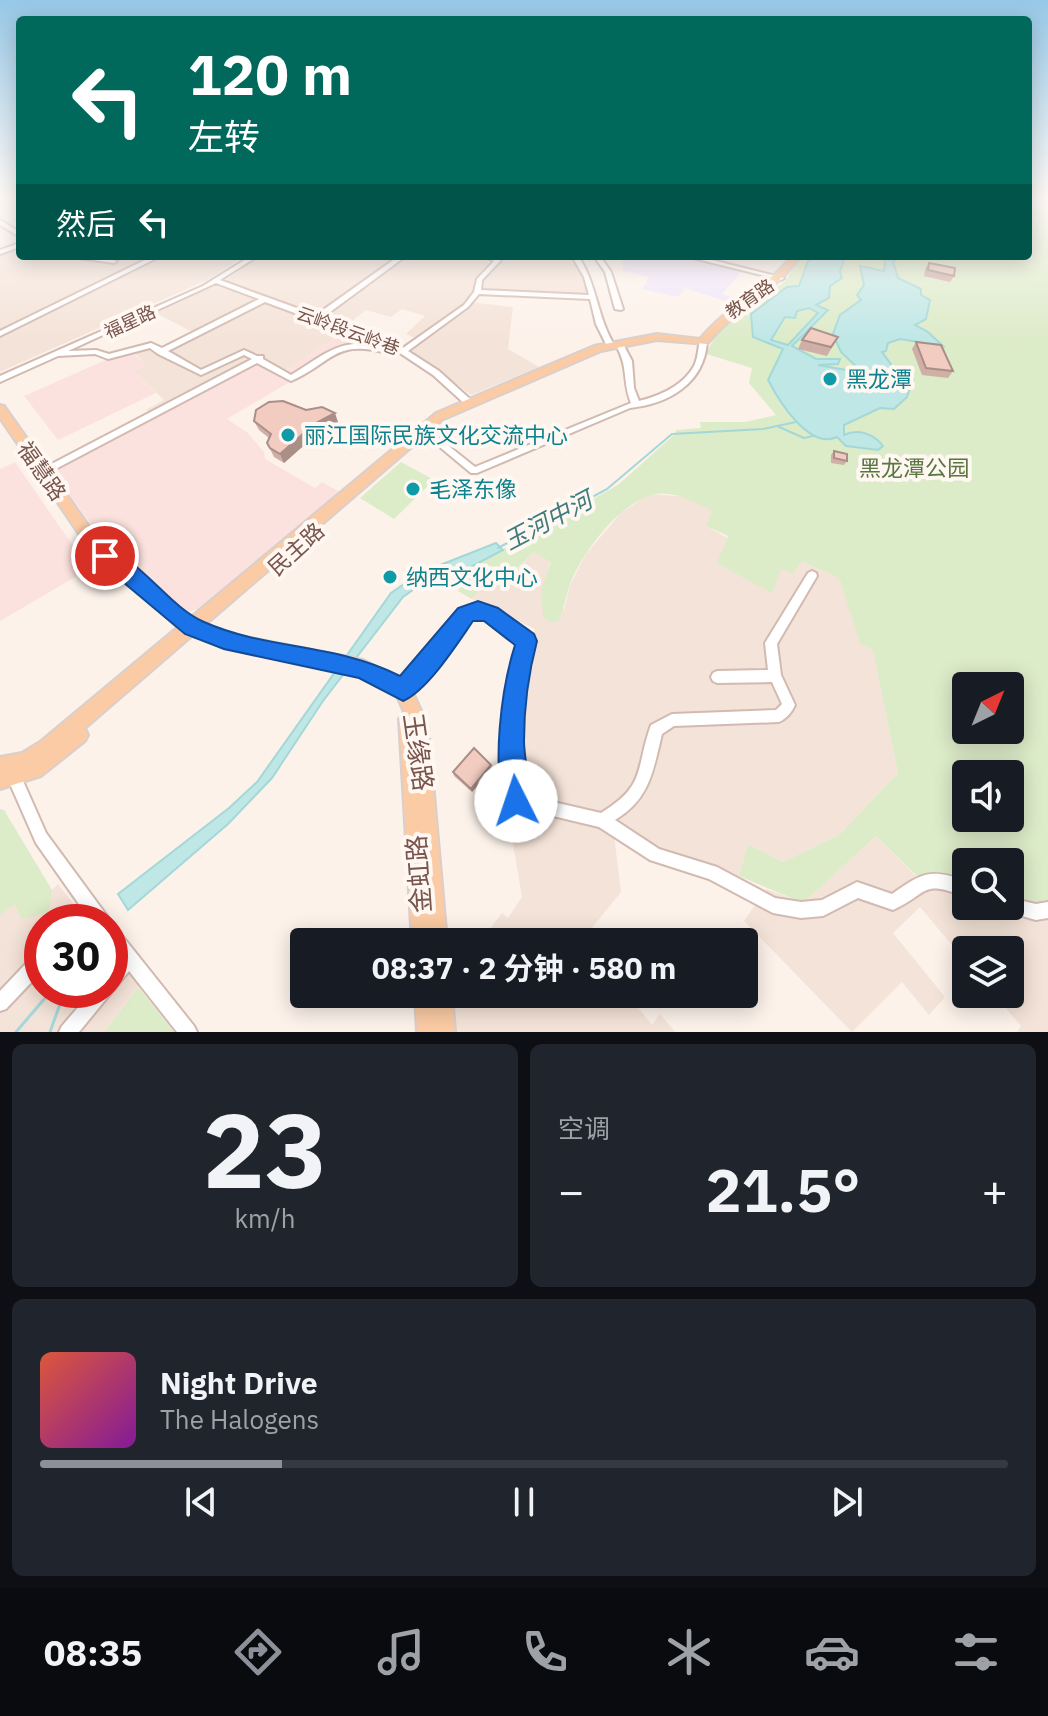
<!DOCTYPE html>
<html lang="zh">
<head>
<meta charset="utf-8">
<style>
	:root { --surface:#171b24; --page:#20242c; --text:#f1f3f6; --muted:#9ea1a6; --line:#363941; --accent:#8c9099 }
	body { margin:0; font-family:"IBM Plex Sans","Noto Sans SC",sans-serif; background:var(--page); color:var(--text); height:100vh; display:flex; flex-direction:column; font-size:30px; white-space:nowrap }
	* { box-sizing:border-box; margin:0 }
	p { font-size:26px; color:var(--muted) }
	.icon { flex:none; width:44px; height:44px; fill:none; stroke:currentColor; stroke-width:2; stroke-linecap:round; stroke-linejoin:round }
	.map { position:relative; height:1032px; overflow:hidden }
	.details { display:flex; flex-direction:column; gap:12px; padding:12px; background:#0d0f14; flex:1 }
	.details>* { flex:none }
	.banner { position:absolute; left:16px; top:16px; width:1016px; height:244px; border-radius:8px; box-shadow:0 4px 20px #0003; background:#00695c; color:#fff; overflow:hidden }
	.needle { width:52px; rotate:43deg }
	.tools { position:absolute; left:952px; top:672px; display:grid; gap:16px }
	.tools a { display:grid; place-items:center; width:72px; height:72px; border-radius:8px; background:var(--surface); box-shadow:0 4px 20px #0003; font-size:40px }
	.speed { position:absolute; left:24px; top:904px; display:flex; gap:16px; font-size:40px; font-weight:700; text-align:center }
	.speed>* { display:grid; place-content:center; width:104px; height:104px; border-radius:50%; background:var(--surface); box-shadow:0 4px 20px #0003; line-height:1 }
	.speed .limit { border:12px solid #d22; background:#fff; color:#111 }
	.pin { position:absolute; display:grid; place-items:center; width:68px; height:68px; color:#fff; margin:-34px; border:4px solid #fff; border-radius:50%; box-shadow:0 2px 8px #0007 }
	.me { position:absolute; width:88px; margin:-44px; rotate:356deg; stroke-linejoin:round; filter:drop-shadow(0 0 6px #0008) }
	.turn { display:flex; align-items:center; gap:28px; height:168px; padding:0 40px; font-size:36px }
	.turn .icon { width:104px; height:104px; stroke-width:2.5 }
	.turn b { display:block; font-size:56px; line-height:68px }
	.then { display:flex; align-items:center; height:76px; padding:0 40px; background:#0003; gap:16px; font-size:30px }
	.big { font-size:60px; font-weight:700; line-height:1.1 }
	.details .card { flex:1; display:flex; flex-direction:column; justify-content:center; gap:12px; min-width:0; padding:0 28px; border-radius:12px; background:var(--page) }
	.details .dial { align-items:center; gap:0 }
	.dial b { font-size:104px; line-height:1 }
	.song { display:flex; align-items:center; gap:24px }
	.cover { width:96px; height:96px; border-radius:12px; background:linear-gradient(135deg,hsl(10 70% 55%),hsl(290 70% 35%)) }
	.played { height:8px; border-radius:4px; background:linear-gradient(90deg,var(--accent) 25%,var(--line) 25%) }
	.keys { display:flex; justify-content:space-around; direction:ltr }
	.heat { display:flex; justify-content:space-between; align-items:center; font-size:44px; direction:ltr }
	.details .tiles { flex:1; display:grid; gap:12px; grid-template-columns:1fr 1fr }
	.card:last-child { grid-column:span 2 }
	.trip { position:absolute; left:290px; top:928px; width:468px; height:80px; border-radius:8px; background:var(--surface); box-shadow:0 4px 20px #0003; font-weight:700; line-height:80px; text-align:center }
	.tabs { display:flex; height:128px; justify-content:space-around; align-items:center; background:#090b0e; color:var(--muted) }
	.tabs .icon { width:56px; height:56px }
	.tabs .selected { color:var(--accent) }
	.tabs b { font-size:36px; color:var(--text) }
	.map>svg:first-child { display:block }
	.residential { fill:#f4e3d8 }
	.commercial { fill:#fce2de }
	.education { fill:#efe6f9 }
	.green { fill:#dcebc8; fill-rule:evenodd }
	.water { fill:#bee7e6; stroke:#a4d8d8; stroke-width:2; fill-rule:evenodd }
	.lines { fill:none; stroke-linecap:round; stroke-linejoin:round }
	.stream-far1 { stroke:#a4d8d8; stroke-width:2 }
	.stream { stroke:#a4d8d8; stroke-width:3 }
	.minor-casing { stroke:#d2bab1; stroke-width:4 }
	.major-casing { stroke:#d9cfcd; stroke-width:4 }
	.minor { fill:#fff; fill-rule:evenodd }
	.major { fill:#facba4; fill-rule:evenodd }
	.wall { fill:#d0afa6 }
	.shaded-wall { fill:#a98f87 }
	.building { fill:#f2ccc1; stroke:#a98f87; stroke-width:2 }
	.route { fill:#1a73e8; stroke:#114b97; stroke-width:2 }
	.culture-dot { fill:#0f9aa8; stroke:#fff7f1; stroke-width:3 }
	.labels { text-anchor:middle; stroke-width:8; stroke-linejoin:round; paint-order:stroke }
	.far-street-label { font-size:18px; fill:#78554d; stroke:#fff7f1 }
	.culture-label { font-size:22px; fill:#0d838f; stroke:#fff7f1; text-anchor:start }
	.park-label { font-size:22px; fill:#5a7741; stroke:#fff7f1 }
	.street-label { font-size:22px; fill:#78554d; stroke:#fff7f1 }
	.water-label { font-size:24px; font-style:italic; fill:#407c7c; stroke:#fff7f1 }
	.near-street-label { font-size:26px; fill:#78554d; stroke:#fff7f1 }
</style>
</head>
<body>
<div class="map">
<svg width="1048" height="1032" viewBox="0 0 1048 1032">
	<rect width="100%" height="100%" fill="#fcf2ea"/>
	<path class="residential" d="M20 246V256H244L209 279 0 372V253Z
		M260 256H554L571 258 578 266 587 279 588 295 475 292 470 302 513 307 508 349 539 367 471 395 407 347 417 339 406 334 425 316 402 309 391 317 366 310 347 325 263 298 225 281Z
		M217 284 344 331 285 371 247 352 254 360 151 415 146 410 164 400 133 371 146 365 133 351 151 344 161 350 194 333 156 313Z
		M649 494 689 497 713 511 706 526 781 568 802 561 839 578 860 642 873 649 898 773 839 835 783 862 748 844 739 876 650 846 522 795 518 683 535 629 472 599 491 576 506 580 534 552 551 561 548 569 564 610 570 585 586 554 620 514Z
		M514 807 613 827 621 892 583 939 585 942H480L502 913 508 918 522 897 511 832Z
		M876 836 917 877 927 872 966 885V906L1048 903V1032H1017L1021 1026 994 994H1010V950H966V962L920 907 893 933 945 997 929 1015 902 982 852 1032 744 921 766 889 803 903Z
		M58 884 88 922H42V990H110V951L139 987 104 1032H0V915L15 903 48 912 52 890Z
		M447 994H627L652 1025 660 1014 675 1032H450Z"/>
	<path class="commercial" d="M344 331 377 343 371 348 358 343 351 346 227 419 248 433 264 452 265 459 315 488 322 482 340 492 209 606 180 614 113 554 51 470 263 358 285 370Z
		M134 354 147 365 134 372 156 393 58 440 24 396 108 359Z
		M15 462 89 569 0 621V469Z"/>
	<path class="education" d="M623 256H681L743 270 722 294 739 300 734 304 685 288 678 297 642 289 649 277 623 271Z"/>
	<path class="green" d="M1028 197H1048V903L1030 907 1010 901V862H966V885L927 872 918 877 876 836 803 903 739 876 748 844 783 862 839 835 898 773 873 650 860 643 839 578 802 561 793 573 781 569 772 593 717 563 728 536 706 526 712 511C695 501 668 488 648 496 615 509 583 552 570 584 566 596 564 608 559 620L552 623 543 617 541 590 551 562 534 552 505 580 491 576 472 599 458 591 475 565 618 485 675 434 676 430 701 428 700 422H745L776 415 749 383 752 368 706 354 719 328 784 282 803 256H1028ZM966 686H1010V730H966ZM966 774H1010V818H966Z
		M401 462 434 480 394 519 360 498Z
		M0 809 4 810 52 890 49 912 21 919 15 904 0 915Z
		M139 987V988L174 1032H104Z"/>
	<path class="water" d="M814 256H845L840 272 842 278 830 286 829 298 816 305 828 310 792 346 816 359H840L838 364 818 365 863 373 841 352 833 334 840 315 861 300 857 295 864 285 860 266 884 271 885 259 899 256 893 262 898 278 921 289V295L930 300 926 319 915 325 928 332 943 346 900 339 888 343 886 351 882 352 893 367 913 379 907 397 894 409 880 408 844 425V435C858 428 874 434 883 446L878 450 846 446 837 437C809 450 779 401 768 380L783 349 753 337 751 314 787 287 799 286 808 261ZM809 308 818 313 788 345 771 340 785 317 795 318 797 311Z
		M496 543 503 550 463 571 427 580 403 597 323 701 272 778 228 824 128 910 118 894 229 808 257 782 391 593 420 573Z"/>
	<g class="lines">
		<path class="stream-far1" d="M777 426 804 438 813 436
			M498 548 607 489 672 434 763 429 796 422"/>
		<path class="stream" d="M16 1032 52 990
			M50 1032 65 990"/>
		<defs>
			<path id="minor" d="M0 220 20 232V237L0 225Z
				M20 243V247L0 254V250Z
				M76 256H92L117 261 114 263 79 258Z
				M153 256H161L0 336V331Z
				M251 256H258L220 280 316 315 399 256H406L322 318 403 348 464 305 474 292 477 279 494 261 488 258 490 256H497L496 257 501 260 482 280 481 290 589 295 584 277 573 258H552L549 256H578C597 283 597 318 615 346L614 348H608L596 324 590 299 479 294 468 307 408 351 439 371 471 400V404H465L433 375 394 349 386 353C334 339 332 363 291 381L257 363 46 474H40L38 472 40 470 252 359 244 355 201 375 158 354 150 348 108 359 95 354 58 356 0 382V376L203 286ZM216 283 259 299 162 348 151 343 109 354 96 350 68 351ZM265 302 387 347 385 348C342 335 326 354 291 375L263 359V356H257L244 350 201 370 168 351Z
				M594 256H600L611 272 623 309 621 310 615 309 605 272Z
				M685 256H696L784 278 781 280Z
				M700 340H706L707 342C704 384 668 404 630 408L477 473H471L423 433 427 430 430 431 475 467 631 403C622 381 629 366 615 344L616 342H622L632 361 634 388 639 401C659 396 683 386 694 366 698 358 698 349 700 340Z
				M812 571 816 573 817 576 777 644 781 675 795 705C792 712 786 719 779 722L674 726 662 734C653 771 650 799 615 820L659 849 717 867 775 898 801 902 822 900 857 882 892 894C922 873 930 868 966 881V897C920 879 930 893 893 910L858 898 823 916 801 918 773 913 709 879 650 860 599 827 511 806C507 794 508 781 507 768 505 726 509 684 520 643L488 619 474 616 407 694 403 696 399 694 397 690 399 686 468 607C494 604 511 623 530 637L532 641 523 681 520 721 523 795 601 813C647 785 635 769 651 725L672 714 776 710 782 704 772 682 717 683 713 681 711 677 713 673 717 671 768 670 765 643 808 573Z
				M14 770 19 772 46 833 107 916 109 922H92L90 920 88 922H69L71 916 81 907 36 843 7 777 9 772Z
				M1010 898 1036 904 1048 902V918L1036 920 1005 911 1002 906H1010Z
				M110 926 116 928 194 1026 197 1032H177L129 971 79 1032H59L62 1026 93 990H110V968L118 957 110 947Z
				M42 951V971L6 1009 0 1011V991L36 953Z"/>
			<path id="major" d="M12 197H20V200L0 206V201Z
				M792 256H801C775 292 734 310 707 344L657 340 601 351 444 419 206 624 225 633 363 660 409 684 428 726 447 942H412L399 719 404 712 397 696 360 675 224 648 194 634 85 728 88 735 85 741 41 776 0 789V757L22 753 40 742 178 627 90 550 0 418V405L4 406 100 542 190 618 436 413 594 346 657 334 700 339C727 306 766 289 792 256Z
				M415 994H452L455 1032H417Z"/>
		</defs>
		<use href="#minor" class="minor-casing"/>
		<use href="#major" class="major-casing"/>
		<use href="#minor" class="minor"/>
		<use href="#major" class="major"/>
	</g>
	<path class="wall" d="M929 263 954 276 950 282 924 276 925 269Z
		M838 337 827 356 798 349 802 340Z
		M916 342 953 371 948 378 922 375 912 349Z
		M254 421 338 422 318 433 284 463 274 457 267 443 269 438 259 430Z
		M834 451 847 461 844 465 831 463V455Z
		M492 769 472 792 454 776 453 772Z"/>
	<path class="shaded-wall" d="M335 413 338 422 318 433 284 463 280 454 314 424Z
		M491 765 492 769 472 792 471 789Z"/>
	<path class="building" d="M929 263 955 268 954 276 928 270Z
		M811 328 838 337 831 347 802 340Z
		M916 342 941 345 953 371 926 368Z
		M283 401 306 410 322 407 335 413 314 424 280 454 270 448 267 443 271 434 254 421 256 410 269 402Z
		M834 451 847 454V461L834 458Z
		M474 748 491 765 471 789 453 772Z"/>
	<linearGradient id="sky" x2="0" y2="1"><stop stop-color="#97c8e7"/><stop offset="0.58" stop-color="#fef9f6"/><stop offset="1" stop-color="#fef9f6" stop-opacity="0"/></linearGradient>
	<rect width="1048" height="342" fill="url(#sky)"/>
	<path class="route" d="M105 548C143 561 168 606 204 622 267 650 335 643 400 676L458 608 478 601 498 608 534 634 537 641C528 675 524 706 524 741 524 763 534 790 525 810L516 814 507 810C490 769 502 686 515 645L484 621H473C457 644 428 690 403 701L359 678 224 649 185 634 98 561 95 556Z"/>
	<g class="culture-dot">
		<circle cx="830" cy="379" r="8"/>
		<circle cx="288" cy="435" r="8"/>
		<circle cx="413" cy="489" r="8"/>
		<circle cx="390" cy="577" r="8"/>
	</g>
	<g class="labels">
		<g class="far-street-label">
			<text transform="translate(750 299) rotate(-35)" y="6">教育路</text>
			<text transform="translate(130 322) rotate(-25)" y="6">福星路</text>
			<text transform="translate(348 331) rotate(20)" y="6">云岭段云岭巷</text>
		</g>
		<g class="culture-label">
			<text x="846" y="387">黑龙潭</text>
			<text x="304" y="443">丽江国际民族文化交流中心</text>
			<text x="429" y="497">毛泽东像</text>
			<text x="406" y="585">纳西文化中心</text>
		</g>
		<g class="park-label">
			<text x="914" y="476">黑龙潭公园</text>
		</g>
		<g class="street-label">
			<text transform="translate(42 471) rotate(55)" y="8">福慧路</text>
			<text transform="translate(296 549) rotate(-42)" y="8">民主路</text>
		</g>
		<g class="water-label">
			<text transform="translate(548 521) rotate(-28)" y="8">玉河中河</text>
		</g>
		<g class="near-street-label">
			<text transform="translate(418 752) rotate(82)" y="9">玉缘路</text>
			<text transform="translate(419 874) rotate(-94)" y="9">金虹路</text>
		</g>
	</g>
</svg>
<div class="tools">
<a><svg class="needle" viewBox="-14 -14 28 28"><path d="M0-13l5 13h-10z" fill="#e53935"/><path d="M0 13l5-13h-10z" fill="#9ea1a6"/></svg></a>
<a><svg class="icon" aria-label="sound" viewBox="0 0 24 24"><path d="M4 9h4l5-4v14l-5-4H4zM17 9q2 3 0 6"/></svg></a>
<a><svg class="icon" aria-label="search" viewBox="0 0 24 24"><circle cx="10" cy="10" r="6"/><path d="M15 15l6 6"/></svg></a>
<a><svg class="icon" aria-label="layers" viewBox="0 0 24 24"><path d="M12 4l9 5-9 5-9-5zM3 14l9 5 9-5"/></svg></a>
</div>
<div class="speed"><div class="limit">30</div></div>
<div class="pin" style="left:105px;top:556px;background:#d93025"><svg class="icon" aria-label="arrive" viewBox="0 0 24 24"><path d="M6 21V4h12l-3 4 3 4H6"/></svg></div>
<svg class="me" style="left:516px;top:801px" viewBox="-20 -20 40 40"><circle r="19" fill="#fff"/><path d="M0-13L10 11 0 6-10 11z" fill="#1a73e8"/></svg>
<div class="trip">08:37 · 2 分钟 · 580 m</div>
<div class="banner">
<div class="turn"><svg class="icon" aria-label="left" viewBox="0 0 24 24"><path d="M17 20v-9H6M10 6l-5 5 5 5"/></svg><div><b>120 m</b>左转</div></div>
<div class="then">然后<svg class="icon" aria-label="left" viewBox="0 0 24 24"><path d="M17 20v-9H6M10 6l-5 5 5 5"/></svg></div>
</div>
</div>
<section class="details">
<div class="tiles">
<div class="card dial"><b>23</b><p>km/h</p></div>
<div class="card"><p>空调</p>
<div class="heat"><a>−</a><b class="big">21.5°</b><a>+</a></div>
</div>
<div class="card">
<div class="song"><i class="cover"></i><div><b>Night Drive</b><p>The Halogens</p></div></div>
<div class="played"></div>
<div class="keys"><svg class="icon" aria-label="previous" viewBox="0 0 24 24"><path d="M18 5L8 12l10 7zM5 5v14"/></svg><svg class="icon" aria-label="pause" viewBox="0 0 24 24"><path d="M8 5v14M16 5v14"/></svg><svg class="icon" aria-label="next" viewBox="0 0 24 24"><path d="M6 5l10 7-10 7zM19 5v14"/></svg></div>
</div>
</div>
</section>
<nav class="tabs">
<b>08:35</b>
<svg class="icon selected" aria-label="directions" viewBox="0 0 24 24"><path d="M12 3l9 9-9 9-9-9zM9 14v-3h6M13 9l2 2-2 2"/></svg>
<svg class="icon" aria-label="music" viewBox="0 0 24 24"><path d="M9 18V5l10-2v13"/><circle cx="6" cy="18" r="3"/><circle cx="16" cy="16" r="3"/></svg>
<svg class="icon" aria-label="phone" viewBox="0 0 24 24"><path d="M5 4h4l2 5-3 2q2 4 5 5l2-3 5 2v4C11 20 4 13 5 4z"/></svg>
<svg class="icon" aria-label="climate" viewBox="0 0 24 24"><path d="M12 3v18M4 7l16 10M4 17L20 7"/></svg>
<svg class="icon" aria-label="car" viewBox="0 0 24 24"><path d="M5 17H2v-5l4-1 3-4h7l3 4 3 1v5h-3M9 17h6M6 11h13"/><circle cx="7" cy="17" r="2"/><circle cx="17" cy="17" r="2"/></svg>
<svg class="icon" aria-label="filters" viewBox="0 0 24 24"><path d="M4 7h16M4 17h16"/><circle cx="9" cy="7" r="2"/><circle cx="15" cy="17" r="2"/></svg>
</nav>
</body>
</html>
